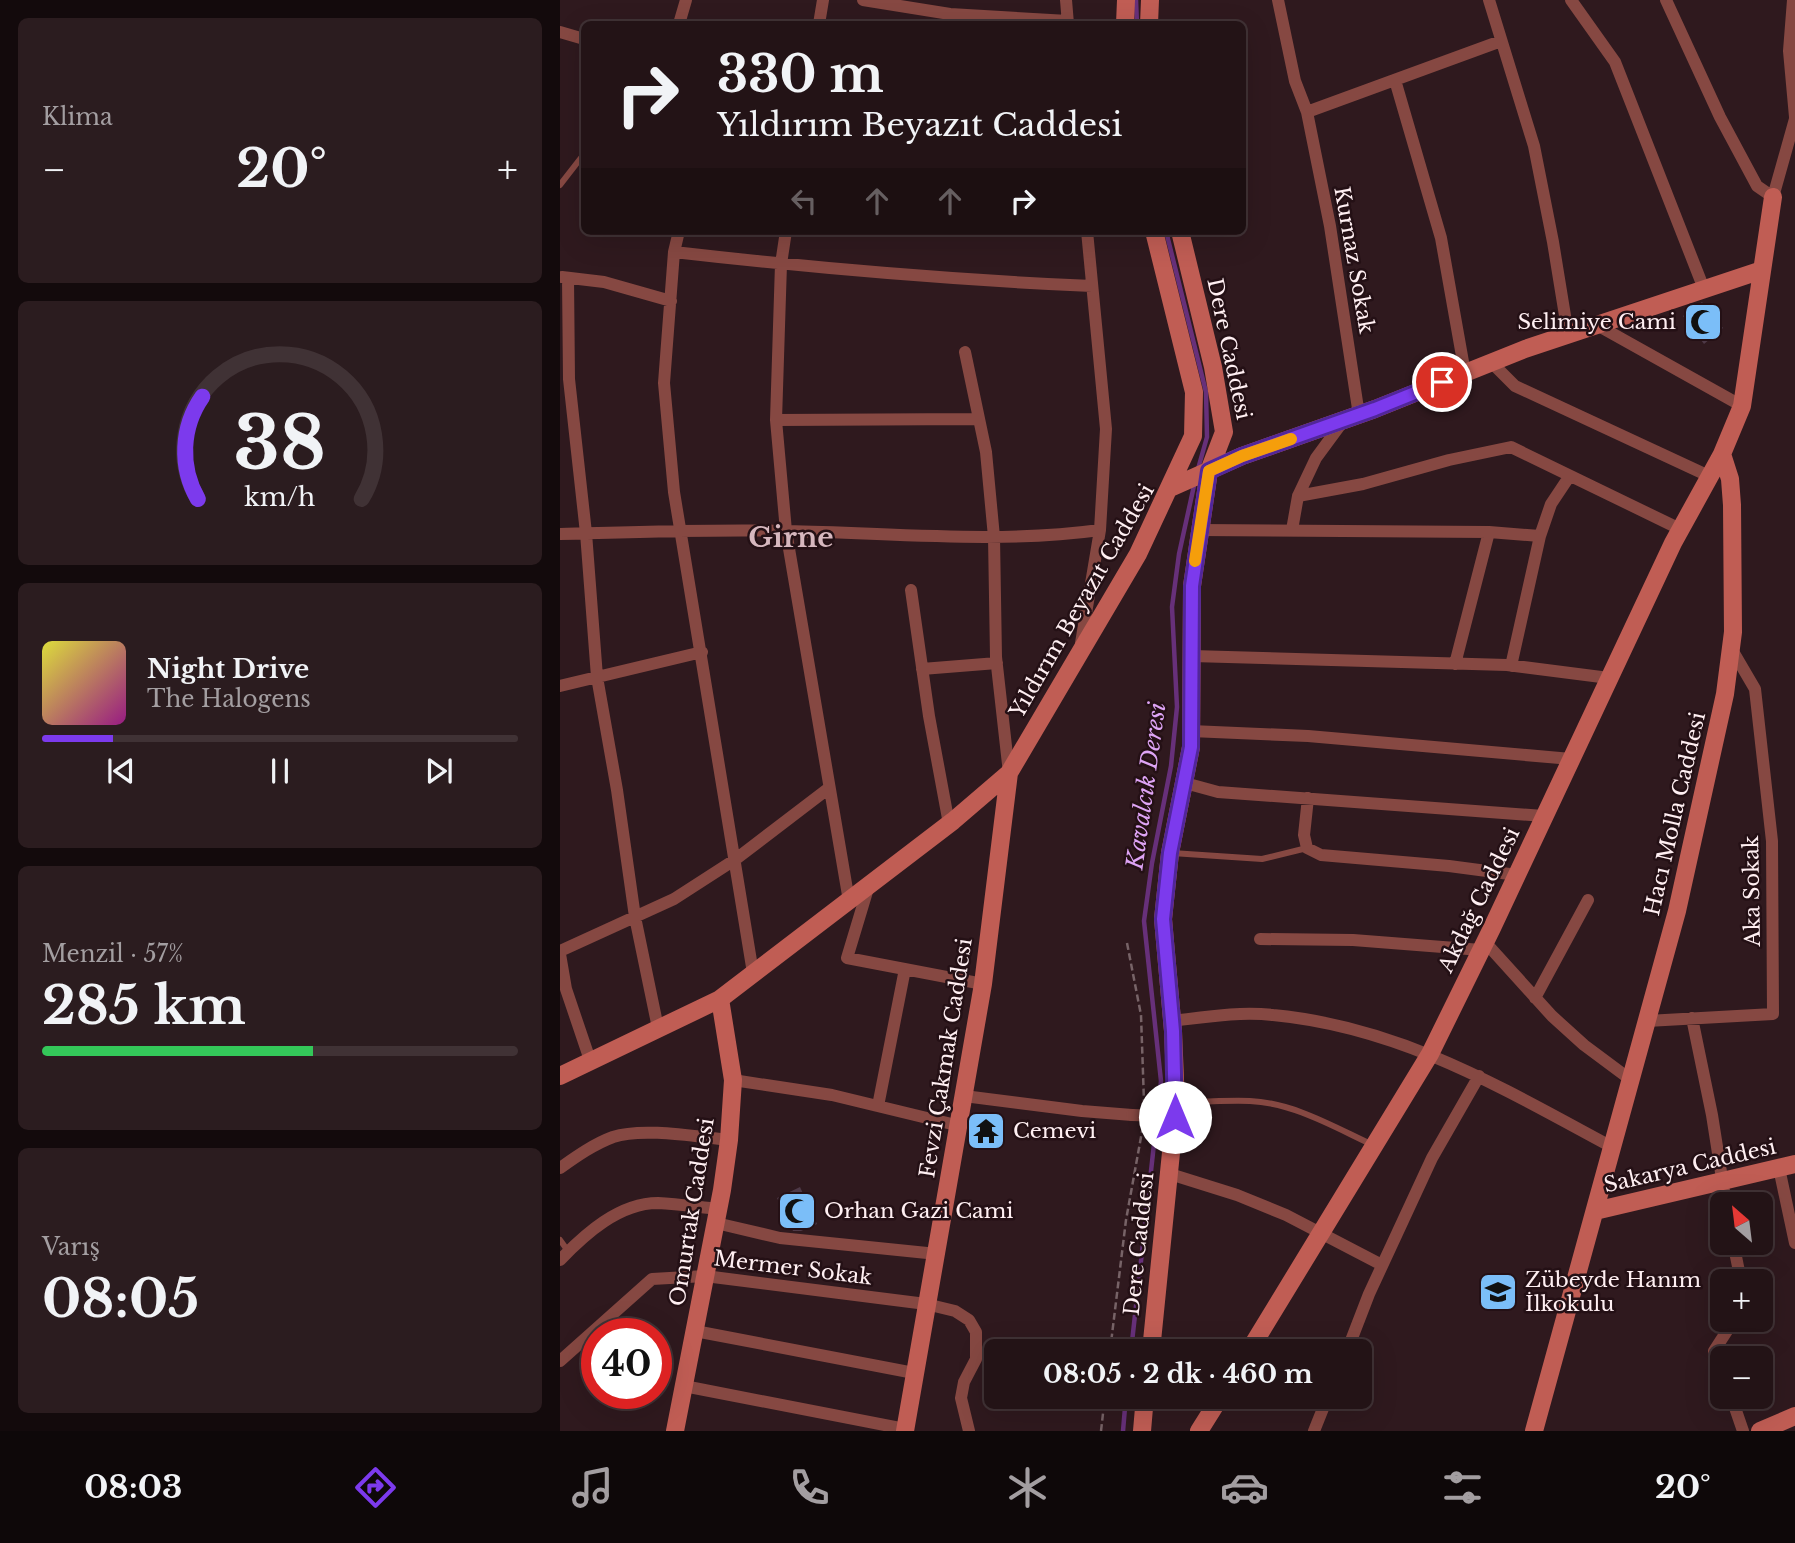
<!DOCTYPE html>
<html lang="tr">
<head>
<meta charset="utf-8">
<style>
	:root { --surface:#231316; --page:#2b1c1f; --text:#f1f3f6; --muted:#a39ea1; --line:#403235; --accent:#7c3aed }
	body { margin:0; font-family:"Libre Baskerville",serif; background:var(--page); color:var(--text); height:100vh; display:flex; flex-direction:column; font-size:26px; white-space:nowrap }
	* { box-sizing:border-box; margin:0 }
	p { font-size:23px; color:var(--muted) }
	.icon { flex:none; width:38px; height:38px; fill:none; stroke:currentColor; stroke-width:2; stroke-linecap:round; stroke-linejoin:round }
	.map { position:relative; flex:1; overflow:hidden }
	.side { display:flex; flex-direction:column; gap:18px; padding:18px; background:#130a0c; width:560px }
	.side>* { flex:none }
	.guide { position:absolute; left:21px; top:21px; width:665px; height:214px; border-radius:10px; box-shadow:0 7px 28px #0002,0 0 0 2px var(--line); background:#231316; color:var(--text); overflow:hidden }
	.needle { width:46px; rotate:332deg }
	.controls { position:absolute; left:1150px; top:1192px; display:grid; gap:14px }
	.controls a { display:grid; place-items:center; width:63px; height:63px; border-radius:10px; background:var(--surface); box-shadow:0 7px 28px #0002,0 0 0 2px var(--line); font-size:35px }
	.speed { position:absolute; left:21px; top:1318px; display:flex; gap:14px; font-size:35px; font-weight:700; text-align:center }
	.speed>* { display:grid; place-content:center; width:91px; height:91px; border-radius:50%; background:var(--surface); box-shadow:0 7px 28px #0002,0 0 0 2px var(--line); line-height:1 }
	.speed .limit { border:10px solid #d22; background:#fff; color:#111 }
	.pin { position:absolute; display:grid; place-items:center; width:60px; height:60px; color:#fff; margin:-30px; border:4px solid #fff; border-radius:50%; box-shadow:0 2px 7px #0007 }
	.me { position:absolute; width:77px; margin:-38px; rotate:0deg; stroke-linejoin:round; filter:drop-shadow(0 0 5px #0008) }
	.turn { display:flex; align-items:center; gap:24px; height:147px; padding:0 21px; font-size:32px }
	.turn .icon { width:91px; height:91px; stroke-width:2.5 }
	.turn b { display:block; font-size:49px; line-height:60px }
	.lanes { display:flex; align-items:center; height:66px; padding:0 21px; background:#0003; justify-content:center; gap:35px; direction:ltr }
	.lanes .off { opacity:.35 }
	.big { font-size:52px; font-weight:700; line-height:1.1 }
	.side .widget { flex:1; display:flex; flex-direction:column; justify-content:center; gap:10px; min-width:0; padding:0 24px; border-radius:10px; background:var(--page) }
	.side .dial { align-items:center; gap:0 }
	.dial svg { height:182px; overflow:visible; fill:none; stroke:var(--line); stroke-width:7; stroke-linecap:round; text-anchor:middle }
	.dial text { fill:var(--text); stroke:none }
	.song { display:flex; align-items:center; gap:21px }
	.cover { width:84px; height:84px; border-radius:10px; background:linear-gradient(135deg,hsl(60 70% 55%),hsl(310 70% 35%)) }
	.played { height:7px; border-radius:4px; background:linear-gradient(90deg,var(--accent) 15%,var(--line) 15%) }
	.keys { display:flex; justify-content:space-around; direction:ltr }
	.heat { display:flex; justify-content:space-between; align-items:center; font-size:38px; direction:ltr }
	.charge { height:10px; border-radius:5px; background:linear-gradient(90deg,#34c759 57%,var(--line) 0) }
	.trip { position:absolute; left:424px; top:1339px; width:388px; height:70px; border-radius:10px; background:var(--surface); box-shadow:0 7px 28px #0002,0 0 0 2px var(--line); font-weight:700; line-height:70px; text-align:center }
	.dock { display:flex; height:112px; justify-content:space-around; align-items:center; background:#0e0809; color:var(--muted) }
	.dock .icon { width:49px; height:49px }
	.dock .active { color:var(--accent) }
	.dock b { font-size:32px; color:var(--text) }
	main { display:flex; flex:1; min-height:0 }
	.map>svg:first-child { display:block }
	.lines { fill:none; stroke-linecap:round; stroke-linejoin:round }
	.stream { stroke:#67307a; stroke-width:4.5 }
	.building { fill:#4e3947 }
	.path { stroke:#776367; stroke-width:2.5; stroke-dasharray:7 3.5; stroke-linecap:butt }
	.lane { stroke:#864842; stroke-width:6 }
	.street { stroke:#864842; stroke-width:12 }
	.secondary { stroke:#c05d54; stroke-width:18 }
	.street-bridge { stroke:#864842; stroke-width:12 }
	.route-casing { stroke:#51269a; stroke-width:18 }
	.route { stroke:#7c3aed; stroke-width:12 }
	.slow { stroke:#f59e0b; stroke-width:12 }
	.labels { text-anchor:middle; stroke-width:5; stroke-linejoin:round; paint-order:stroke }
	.street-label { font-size:21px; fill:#ffeff2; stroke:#241015 }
	.poi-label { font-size:21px; fill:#ffeff2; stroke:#241015; text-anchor:start }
	.water-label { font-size:23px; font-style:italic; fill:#dea4f5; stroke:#241015 }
	.district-label { font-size:28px; font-weight:bold; fill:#d6b7be; stroke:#241015 }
</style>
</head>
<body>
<main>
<section class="side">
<div class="widget"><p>Klima</p>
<div class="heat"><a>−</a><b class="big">20°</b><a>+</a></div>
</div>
<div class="widget dial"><svg viewBox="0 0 100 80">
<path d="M14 69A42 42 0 1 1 86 69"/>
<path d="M14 69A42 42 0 0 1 16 24" stroke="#7c3aed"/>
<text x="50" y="56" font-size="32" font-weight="700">38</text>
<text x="50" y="72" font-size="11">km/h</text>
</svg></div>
<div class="widget">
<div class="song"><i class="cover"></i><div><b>Night Drive</b><p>The Halogens</p></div></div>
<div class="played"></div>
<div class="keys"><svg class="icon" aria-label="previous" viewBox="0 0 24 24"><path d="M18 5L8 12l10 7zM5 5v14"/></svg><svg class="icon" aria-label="pause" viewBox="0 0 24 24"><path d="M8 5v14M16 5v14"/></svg><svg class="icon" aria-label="next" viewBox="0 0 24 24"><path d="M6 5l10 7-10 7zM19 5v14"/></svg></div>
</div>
<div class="widget"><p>Menzil · 57%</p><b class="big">285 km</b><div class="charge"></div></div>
<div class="widget"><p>Varış</p><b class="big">08:05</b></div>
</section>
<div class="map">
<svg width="1235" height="1431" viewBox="0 0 1235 1431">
	<rect width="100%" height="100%" fill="#2f191e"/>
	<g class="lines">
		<path class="stream" d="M576 0 577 24
			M606 231 646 392 647 437 638 469
			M571 1351 601 1081 584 921 592 863 611 766 617 707 612 607 619 554 635 481
			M563 1431 566 1396"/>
	</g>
	<path class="building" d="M1142 302 1163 328 1144 344 1123 316Z
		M240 1187 257 1224 241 1231H233L217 1198Z"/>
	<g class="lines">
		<path class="path" d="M567 943 581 1015 584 1102
			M550 1351 566 1220 583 1126
			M541 1431 545 1396"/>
		<path class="lane" d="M0 185 24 154
			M612 853 702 859 747 848
			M619 1103C642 1102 666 1100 690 1101 734 1103 774 1127 813 1145
			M0 1240 8 1251"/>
		<path class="street" d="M303 0 390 14 508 21
			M506 0 508 24
			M718 0 735 81 747 112 770 226 799 415
			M929 0 974 146 993 242 1008 334
			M1011 0 1055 62 1144 289
			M1106 0 1160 117 1197 186 1213 197 1235 119
			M1233 0 1229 51 1235 117
			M119 24 126 0
			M259 24 263 0
			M0 32 24 39
			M835 80 881 238 905 373
			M747 112 941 41
			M119 231 114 252 104 383 114 492 193 973
			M226 231 221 264 216 420 226 531 289 901
			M114 252C253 268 392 280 532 286
			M2 277 44 282 111 301
			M8 278 9 379 26 533 37 677 57 790 75 917 98 1028
			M1037 325 1182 406
			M405 352 426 452 434 537 436 657 449 773
			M931 362 955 386 1151 477
			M216 420 418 419
			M738 496 803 484 889 460 951 447 1120 529
			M639 530 929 532 980 536
			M732 530 738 496 756 458 784 420
			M0 534C76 532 152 529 228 531 332 533 437 544 540 530
			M351 590 369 716 389 824
			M521 643 540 530 546 429 527 231
			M632 656 947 665 1049 678
			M895 664 929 532
			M951 666 980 536 991 504 1009 477
			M362 669 437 663
			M0 686 142 652
			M631 731 748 736 1011 759
			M625 783 658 792 984 816
			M748 798 744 835 747 848 761 855 889 866 957 875
			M309 885 287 958 423 984
			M700 939 793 940 921 950
			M925 942 992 1016 1024 1045 1071 1080
			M0 951 114 899 176 859 269 788
			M0 954 6 989 30 1060
			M975 998 1028 900
			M1132 1018 1152 1115 1166 1204
			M612 1021C645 1017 680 1011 713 1015 841 1027 942 1088 1052 1147
			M1087 1021 1213 1014 1212 841 1195 689 1171 648
			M173 1080 272 1095 400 1126
			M404 1096 522 1111 572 1115
			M318 1106 345 969
			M0 1168C17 1156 34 1144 53 1137 83 1127 137 1137 169 1140
			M1219 1168 1235 1243
			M610 1174 677 1195 726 1215 822 1265
			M156 1223 220 1238 377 1254
			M1173 1242 1181 1281
			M0 1260C25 1234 59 1203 98 1203 118 1204 138 1207 158 1209
			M135 1331 354 1373
			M787 1351 809 1294 872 1158 919 1076
			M0 1361 92 1279 145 1276 366 1304 395 1311 409 1320 416 1332V1359L404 1382 401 1398 409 1431
			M1162 1373 1154 1351 1174 1320
			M124 1386 345 1429
			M1171 1396 1183 1431
			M754 1431 768 1396"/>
		<path class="secondary" d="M565 24 566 0
			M589 24 590 0
			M610 488 682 456 815 409 965 349 1202 270
			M0 1076 160 999 393 821 449 773 578 554 633 436 634 392 594 231
			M1035 1211 1235 1164
			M591 1351 616 1103 613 1031 603 919 610 853 631 747 632 586 649 471 664 432 653 367 620 231
			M689 1351 870 1054 932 928 1113 543 1162 454
			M115 1431 162 1190 169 1140 173 1080 160 999
			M345 1431 423 984 449 773
			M582 1431 585 1396
			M639 1431 661 1396
			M974 1431 1117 911 1165 694 1173 632 1172 505 1170 479 1162 454 1182 406 1213 197
			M1200 1431 1235 1416"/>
		<path class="street-bridge" d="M572 1115 603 1116"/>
	</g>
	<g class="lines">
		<defs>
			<path id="route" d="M615 1117 613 1031 603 919 610 853 631 747 632 586 649 471 682 456 815 409 882 382"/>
		</defs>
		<use href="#route" class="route-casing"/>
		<use href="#route" class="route"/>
		<path class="slow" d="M635 561 649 471 682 456 731 439"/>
	</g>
	<defs>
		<symbol id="mosque-square" viewBox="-11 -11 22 22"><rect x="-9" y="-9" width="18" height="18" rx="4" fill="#7bbef8" stroke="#241015"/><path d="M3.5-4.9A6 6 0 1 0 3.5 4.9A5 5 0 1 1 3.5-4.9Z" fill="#111"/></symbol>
		<symbol id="temple-square" viewBox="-11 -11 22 22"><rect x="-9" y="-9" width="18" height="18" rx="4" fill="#7bbef8" stroke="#241015"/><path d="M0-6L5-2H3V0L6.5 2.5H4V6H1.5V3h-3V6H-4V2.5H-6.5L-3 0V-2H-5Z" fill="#111"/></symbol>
		<symbol id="school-square" viewBox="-11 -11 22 22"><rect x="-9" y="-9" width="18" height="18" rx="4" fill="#7bbef8" stroke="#241015"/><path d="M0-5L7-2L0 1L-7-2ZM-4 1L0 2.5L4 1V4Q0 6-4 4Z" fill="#111"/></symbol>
	</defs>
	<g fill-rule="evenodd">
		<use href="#mosque-square" x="1121" y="300" width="44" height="44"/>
		<use href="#temple-square" x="404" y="1109" width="44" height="44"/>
		<use href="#mosque-square" x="215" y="1189" width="44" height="44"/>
		<use href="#school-square" x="916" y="1270" width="44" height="44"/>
	</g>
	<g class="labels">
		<g class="street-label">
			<text transform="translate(794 260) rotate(80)" y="7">Kurnaz Sokak</text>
			<text transform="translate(669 349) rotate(78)" y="7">Dere Caddesi</text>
			<text transform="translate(522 601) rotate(-60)" y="7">Yıldırım Beyazıt Caddesi</text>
			<text transform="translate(1115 814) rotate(-77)" y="7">Hacı Molla Caddesi</text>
			<text transform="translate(1192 891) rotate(-91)" y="7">Aka Sokak</text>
			<text transform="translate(919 900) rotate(-64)" y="7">Akdağ Caddesi</text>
			<text transform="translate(386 1058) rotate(-81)" y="7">Fevzi Çakmak Caddesi</text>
			<text transform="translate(1130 1166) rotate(-13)" y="7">Sakarya Caddesi</text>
			<text transform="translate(132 1212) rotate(-81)" y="7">Omurtak Caddesi</text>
			<text transform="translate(579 1244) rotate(-84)" y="7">Dere Caddesi</text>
			<text transform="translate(233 1268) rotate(7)" y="7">Mermer Sokak</text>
		</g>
		<g class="poi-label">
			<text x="1116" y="329" text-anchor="end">Selimiye Cami</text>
			<text x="453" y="1138">Cemevi</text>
			<text x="264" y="1218">Orhan Gazi Cami</text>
			<text x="965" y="1287">Zübeyde Hanım<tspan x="965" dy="24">İlkokulu</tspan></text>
		</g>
		<g class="water-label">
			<text transform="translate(586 786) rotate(-82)" y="8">Kavalcık Deresi</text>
		</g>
		<g class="district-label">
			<text x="231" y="547">Girne</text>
		</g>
	</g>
</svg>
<div class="controls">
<a><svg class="needle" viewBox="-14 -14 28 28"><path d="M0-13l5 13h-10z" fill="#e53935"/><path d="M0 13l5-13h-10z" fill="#a39ea1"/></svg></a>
<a>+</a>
<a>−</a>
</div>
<div class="speed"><div class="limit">40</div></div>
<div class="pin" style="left:882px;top:382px;background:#d93025"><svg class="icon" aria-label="arrive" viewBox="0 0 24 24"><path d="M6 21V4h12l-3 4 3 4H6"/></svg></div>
<svg class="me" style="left:615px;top:1117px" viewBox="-20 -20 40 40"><circle r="19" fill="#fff"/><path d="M0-13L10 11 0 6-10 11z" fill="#7c3aed"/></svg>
<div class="trip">08:05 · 2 dk · 460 m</div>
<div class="guide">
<div class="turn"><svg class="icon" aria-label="right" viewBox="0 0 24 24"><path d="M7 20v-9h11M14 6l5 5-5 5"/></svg><div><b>330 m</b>Yıldırım Beyazıt Caddesi</div></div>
<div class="lanes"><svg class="icon off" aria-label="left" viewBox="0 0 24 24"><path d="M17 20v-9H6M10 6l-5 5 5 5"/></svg><svg class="icon off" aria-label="ahead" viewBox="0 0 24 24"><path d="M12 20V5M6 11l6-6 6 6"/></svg><svg class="icon off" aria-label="ahead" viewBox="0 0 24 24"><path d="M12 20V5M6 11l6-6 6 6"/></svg><svg class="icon" aria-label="right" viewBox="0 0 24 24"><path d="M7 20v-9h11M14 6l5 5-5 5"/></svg></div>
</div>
</div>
</main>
<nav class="dock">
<b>08:03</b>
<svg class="icon active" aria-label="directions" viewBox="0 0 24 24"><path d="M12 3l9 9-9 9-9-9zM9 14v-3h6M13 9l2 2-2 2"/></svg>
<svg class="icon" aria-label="music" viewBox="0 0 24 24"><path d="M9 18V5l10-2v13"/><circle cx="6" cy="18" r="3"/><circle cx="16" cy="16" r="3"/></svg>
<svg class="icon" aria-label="phone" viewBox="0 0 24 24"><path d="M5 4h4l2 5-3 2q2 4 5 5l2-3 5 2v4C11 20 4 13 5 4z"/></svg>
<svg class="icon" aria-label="climate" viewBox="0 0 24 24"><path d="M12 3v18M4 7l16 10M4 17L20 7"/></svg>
<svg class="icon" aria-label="car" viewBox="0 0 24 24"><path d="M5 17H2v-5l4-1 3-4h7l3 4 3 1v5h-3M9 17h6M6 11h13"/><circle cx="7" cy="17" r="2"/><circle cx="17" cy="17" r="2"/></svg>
<svg class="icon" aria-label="filters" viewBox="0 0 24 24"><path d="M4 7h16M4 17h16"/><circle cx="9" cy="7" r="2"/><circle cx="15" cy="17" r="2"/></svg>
<b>20°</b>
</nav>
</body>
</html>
